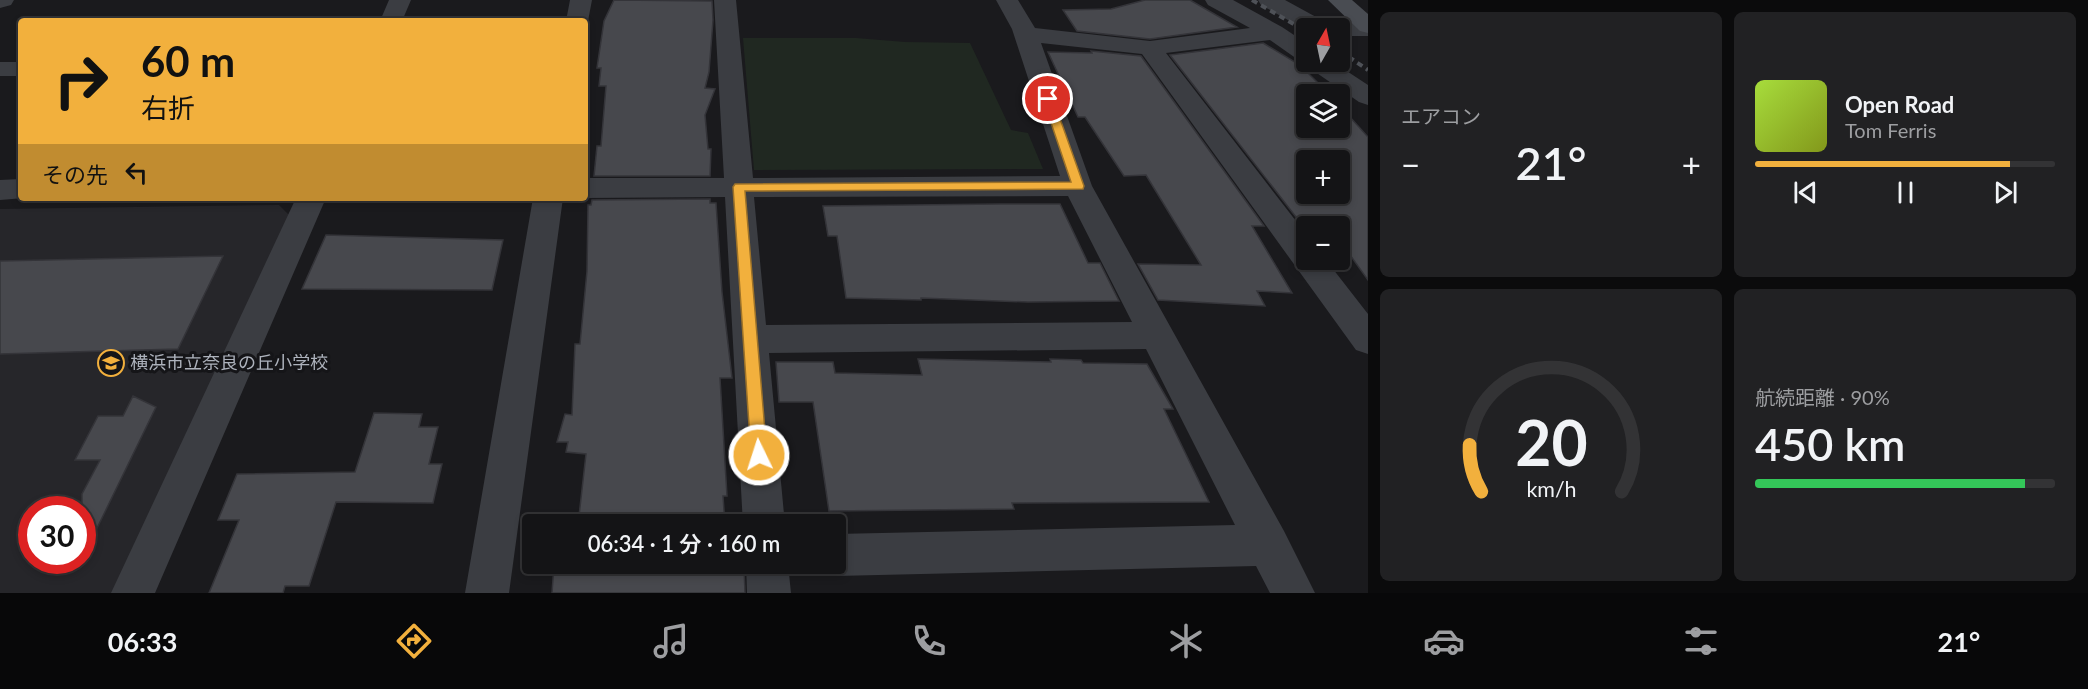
<!DOCTYPE html>
<html lang="ja">
<head>
<meta charset="utf-8">
<style>
	:root { --surface:#141416; --page:#212123; --text:#f1f3f6; --muted:#9d9ea1; --line:#333335; --accent:#f2b03d }
	body { margin:0; font-family:Lato,"Noto Sans JP",sans-serif; background:var(--page); color:var(--text); height:100vh; display:flex; flex-direction:column; font-size:22px; white-space:nowrap }
	* { box-sizing:border-box; margin:0 }
	p { font-size:20px; color:var(--muted) }
	.icon { flex:none; width:33px; height:33px; fill:none; stroke:currentColor; stroke-width:2; stroke-linecap:round; stroke-linejoin:round }
	.map { position:relative; flex:1; overflow:hidden }
	.sheet { display:flex; flex-direction:column; gap:12px; padding:12px; background:#0b0b0c; width:720px }
	.sheet>* { flex:none }
	.hud { position:absolute; left:18px; top:18px; width:570px; height:183px; border-radius:6px; box-shadow:0 3px 9px #0003,0 0 0 2px var(--line); background:#f2b03d; color:#111; overflow:hidden }
	.needle { width:39px; rotate:9deg }
	.controls { position:absolute; left:1296px; top:18px; display:grid; gap:12px }
	.controls a { display:grid; place-items:center; width:54px; height:54px; border-radius:6px; background:var(--surface); box-shadow:0 3px 9px #0003,0 0 0 2px var(--line); font-size:30px }
	.speed { position:absolute; left:18px; top:496px; display:flex; gap:12px; font-size:30px; font-weight:700; text-align:center }
	.speed>* { display:grid; place-content:center; width:78px; height:78px; border-radius:50%; background:var(--surface); box-shadow:0 3px 9px #0003,0 0 0 2px var(--line); line-height:1 }
	.speed .limit { border:9px solid #d22; background:#fff; color:#111 }
	.pin { position:absolute; display:grid; place-items:center; width:51px; height:51px; color:#fff; margin:-26px; border:3px solid #fff; border-radius:50%; box-shadow:0 2px 6px #0007 }
	.me { position:absolute; width:66px; margin:-33px; rotate:356deg; stroke-linejoin:round; filter:drop-shadow(0 0 4px #0008) }
	.turn { display:flex; align-items:center; gap:21px; height:126px; padding:0 24px; font-size:27px }
	.turn .icon { width:78px; height:78px; stroke-width:2.5 }
	.turn b { display:block; font-size:42px; line-height:51px }
	.then { display:flex; align-items:center; height:57px; padding:0 24px; background:#0003; gap:12px; font-size:22px }
	.big { font-size:45px; font-weight:600; line-height:1.1 }
	.sheet .tile { flex:1; display:flex; flex-direction:column; justify-content:center; gap:9px; min-width:0; padding:0 21px; border-radius:9px; background:var(--page) }
	.sheet .dial { align-items:center; gap:0 }
	.dial svg { height:156px; overflow:visible; fill:none; stroke:var(--line); stroke-width:7; stroke-linecap:round; text-anchor:middle }
	.dial text { fill:var(--text); stroke:none }
	.song { display:flex; align-items:center; gap:18px }
	.cover { width:72px; height:72px; border-radius:9px; background:linear-gradient(135deg,hsl(80 70% 55%),hsl(70 70% 35%)) }
	.played { height:6px; border-radius:3px; background:linear-gradient(90deg,var(--accent) 85%,var(--line) 85%) }
	.keys { display:flex; justify-content:space-around; direction:ltr }
	.heat { display:flex; justify-content:space-between; align-items:center; font-size:33px; direction:ltr }
	.charge { height:9px; border-radius:4px; background:linear-gradient(90deg,#34c759 90%,var(--line) 0) }
	.sheet .tiles { flex:1; display:grid; gap:12px; grid-template-columns:repeat(2,1fr) }
	.trip { position:absolute; left:522px; top:514px; width:324px; height:60px; border-radius:6px; background:var(--surface); box-shadow:0 3px 9px #0003,0 0 0 2px var(--line); font-weight:600; line-height:60px; text-align:center }
	.tabs { display:flex; height:96px; justify-content:space-around; align-items:center; background:#080809; color:var(--muted) }
	.tabs .icon { width:42px; height:42px }
	.tabs .selected { color:var(--accent) }
	.tabs b { font-size:27px; color:var(--text) }
	main { display:flex; flex:1; min-height:0 }
	.map>svg:first-child { display:block }
	.built { fill:#26262a; fill-rule:evenodd }
	.green { fill:#202821 }
	.building { fill:#47484d; stroke:#343439; stroke-width:1.5; fill-rule:evenodd }
	.lines { fill:none; stroke-linecap:round; stroke-linejoin:round }
	.minor { fill:#3b3d42; fill-rule:evenodd }
	.tertiary { fill:#3b3d42; fill-rule:evenodd }
	.secondary { fill:#494c52; fill-rule:evenodd }
	.rail { stroke:#4e5157; stroke-width:4; stroke-dasharray:6 4.5; stroke-linecap:butt }
	.route { fill:#f2b03d; stroke:#9d7228; stroke-width:1.5 }
	.labels { text-anchor:middle; stroke-width:6; stroke-linejoin:round; paint-order:stroke }
	.poi-label { font-size:18px; fill:#adb2bc; stroke:#151518; text-anchor:start }
</style>
</head>
<body>
<main>
<div class="map">
<svg width="1368" height="593" viewBox="0 0 1368 593">
	<rect width="100%" height="100%" fill="#1a1a1d"/>
	<path class="built" d="M279 205 290 216 114 593H0V209ZM32 510H82V561H32Z"/>
	<path class="green" d="M743 38H856L905 42 970 43 1011 130 1028 133 1043 169 754 170Z"/>
	<path class="building" d="M614 0 712 1 713 20 709 72 705 88 715 89 705 115 708 149H711L710 176H594L597 146H601L606 86H599L601 68H597L604 21Z
		M1145 0H1190L1237 27 1150 39 1077 31 1063 10 1111 9Z
		M1263 43 1300 65 1329 94H1306V128H1340V106L1368 137V280L1340 241V226H1303L1170 55ZM1306 160H1340V194H1306Z
		M1091 51 1141 56 1264 226H1252L1292 293 1257 291 1265 306 1158 300 1138 264 1201 265 1146 175 1124 176 1085 117H1078L1048 52 1092 53Z
		M710 199V203H716L722 292 732 378H720L727 496H723L725 525H578L586 454 566 452 568 442H557L565 414 572 415 575 344H580L587 271 588 205H591L592 200Z
		M1000 204H1060L1088 263H1100L1119 301 1028 302 921 298V300L846 298 837 236H828L823 206Z
		M326 235 503 240 492 290 302 289Z
		M223 256 178 349 0 354V261Z
		M918 359 1051 362 1050 359 1081 360 1083 363 1147 364 1173 409H1164L1209 502 1012 503 1014 509 829 511 813 402H779L776 362H833L835 373 922 375Z
		M133 396 156 407 82 559V494L100 460H75L98 416H123Z
		M374 413 422 414 419 427H438L429 464H442L433 503 336 502 309 586H285L283 593H209L239 520H218L237 474 355 472Z
		M573 564H727V566H744L745 593H552L554 565Z"/>
	<g class="lines">
		<path class="minor" d="M0 0H14L11 5 0 8Z
			M389 0H411L402 21H380Z
			M714 0H736L753 178 1060 176 1012 29 996 0H1018L1035 28 1150 41 1250 28 1208 5 1205 0H1233L1282 27 1306 43V62H1333L1368 85V105L1359 102 1308 67 1305 61 1297 59 1270 40 1166 53 1306 234V260H1326L1368 314V354L1356 350 1142 54 1041 43 1092 186 1284 531 1315 593H1270L1256 566 836 576 821 570 819 564H836V534L1235 525 1146 349 769 353 785 525H743L725 197 585 198V178H724ZM1068 196 1132 322 766 325 754 197Z
			M1258 0H1285L1327 23 1330 27 1340 22H1368V36H1340V28H1306V30L1261 5Z
			M0 62H21V76H0Z
			M21 179V198H24L0 200V180Z
			M296 198H326L155 593H111Z
			M746 564H788L791 593H747Z"/>
		<path class="tertiary" d="M570 0H592L588 21 585 26V21H566Z
			M533 198H563L509 593H465Z"/>
		<path class="secondary" d="M1328 0H1352L1368 14V33L1360 31Z"/>
		<path class="rail" d="M1252 0 1306 31
			M1340 51 1368 70"/>
	</g>
	<path class="route" d="M1048 96 1053 99 1084 186 1083 189 745 191 767 455 764 461 759 463 753 461 751 455 733 187 735 184 1071 182 1043 99Z"/>
	<defs>
		<symbol id="school-ring" viewBox="-11 -11 22 22"><circle r="9.5" fill="#151518" stroke="#f2b03d" stroke-width="1.5"/><path d="M0-5L7-2L0 1L-7-2ZM-4 1L0 2.5L4 1V4Q0 6-4 4Z" fill="#f2b03d"/></symbol>
	</defs>
	<g fill-rule="evenodd">
		<use href="#school-ring" x="96" y="348" width="30" height="30"/>
	</g>
	<g class="labels">
		<g class="poi-label">
			<text x="130" y="369">横浜市立奈良の丘小学校</text>
		</g>
	</g>
</svg>
<div class="controls">
<a><svg class="needle" viewBox="-14 -14 28 28"><path d="M0-13l5 13h-10z" fill="#e53935"/><path d="M0 13l5-13h-10z" fill="#9d9ea1"/></svg></a>
<a><svg class="icon" aria-label="layers" viewBox="0 0 24 24"><path d="M12 4l9 5-9 5-9-5zM3 14l9 5 9-5"/></svg></a>
<a>+</a>
<a>−</a>
</div>
<div class="speed"><div class="limit">30</div></div>
<div class="pin" style="left:1048px;top:99px;background:#d93025"><svg class="icon" aria-label="arrive" viewBox="0 0 24 24"><path d="M6 21V4h12l-3 4 3 4H6"/></svg></div>
<svg class="me" style="left:759px;top:455px" viewBox="-20 -20 40 40"><circle r="17" fill="#f2b03d" stroke="#fff" stroke-width="3"/><path d="M0-11L8 9 0 5-8 9z" fill="#fff"/></svg>
<div class="trip">06:34 · 1 分 · 160 m</div>
<div class="hud">
<div class="turn"><svg class="icon" aria-label="right" viewBox="0 0 24 24"><path d="M7 20v-9h11M14 6l5 5-5 5"/></svg><div><b>60 m</b>右折</div></div>
<div class="then">その先<svg class="icon" aria-label="left" viewBox="0 0 24 24"><path d="M17 20v-9H6M10 6l-5 5 5 5"/></svg></div>
</div>
</div>
<section class="sheet">
<div class="tiles">
<div class="tile"><p>エアコン</p>
<div class="heat"><a>−</a><b class="big">21°</b><a>+</a></div>
</div>
<div class="tile">
<div class="song"><i class="cover"></i><div><b>Open Road</b><p>Tom Ferris</p></div></div>
<div class="played"></div>
<div class="keys"><svg class="icon" aria-label="previous" viewBox="0 0 24 24"><path d="M18 5L8 12l10 7zM5 5v14"/></svg><svg class="icon" aria-label="pause" viewBox="0 0 24 24"><path d="M8 5v14M16 5v14"/></svg><svg class="icon" aria-label="next" viewBox="0 0 24 24"><path d="M6 5l10 7-10 7zM19 5v14"/></svg></div>
</div>
<div class="tile dial"><svg viewBox="0 0 100 80">
<path d="M14 69A42 42 0 1 1 86 69"/>
<path d="M14 69A42 42 0 0 1 8 45" stroke="#f2b03d"/>
<text x="50" y="56" font-size="32" font-weight="700">20</text>
<text x="50" y="72" font-size="11">km/h</text>
</svg></div>
<div class="tile"><p>航続距離 · 90%</p><b class="big">450 km</b><div class="charge"></div></div>
</div>
</section>
</main>
<nav class="tabs">
<b>06:33</b>
<svg class="icon selected" aria-label="directions" viewBox="0 0 24 24"><path d="M12 3l9 9-9 9-9-9zM9 14v-3h6M13 9l2 2-2 2"/></svg>
<svg class="icon" aria-label="music" viewBox="0 0 24 24"><path d="M9 18V5l10-2v13"/><circle cx="6" cy="18" r="3"/><circle cx="16" cy="16" r="3"/></svg>
<svg class="icon" aria-label="phone" viewBox="0 0 24 24"><path d="M5 4h4l2 5-3 2q2 4 5 5l2-3 5 2v4C11 20 4 13 5 4z"/></svg>
<svg class="icon" aria-label="climate" viewBox="0 0 24 24"><path d="M12 3v18M4 7l16 10M4 17L20 7"/></svg>
<svg class="icon" aria-label="car" viewBox="0 0 24 24"><path d="M5 17H2v-5l4-1 3-4h7l3 4 3 1v5h-3M9 17h6M6 11h13"/><circle cx="7" cy="17" r="2"/><circle cx="17" cy="17" r="2"/></svg>
<svg class="icon" aria-label="filters" viewBox="0 0 24 24"><path d="M4 7h16M4 17h16"/><circle cx="9" cy="7" r="2"/><circle cx="15" cy="17" r="2"/></svg>
<b>21°</b>
</nav>
</body>
</html>
